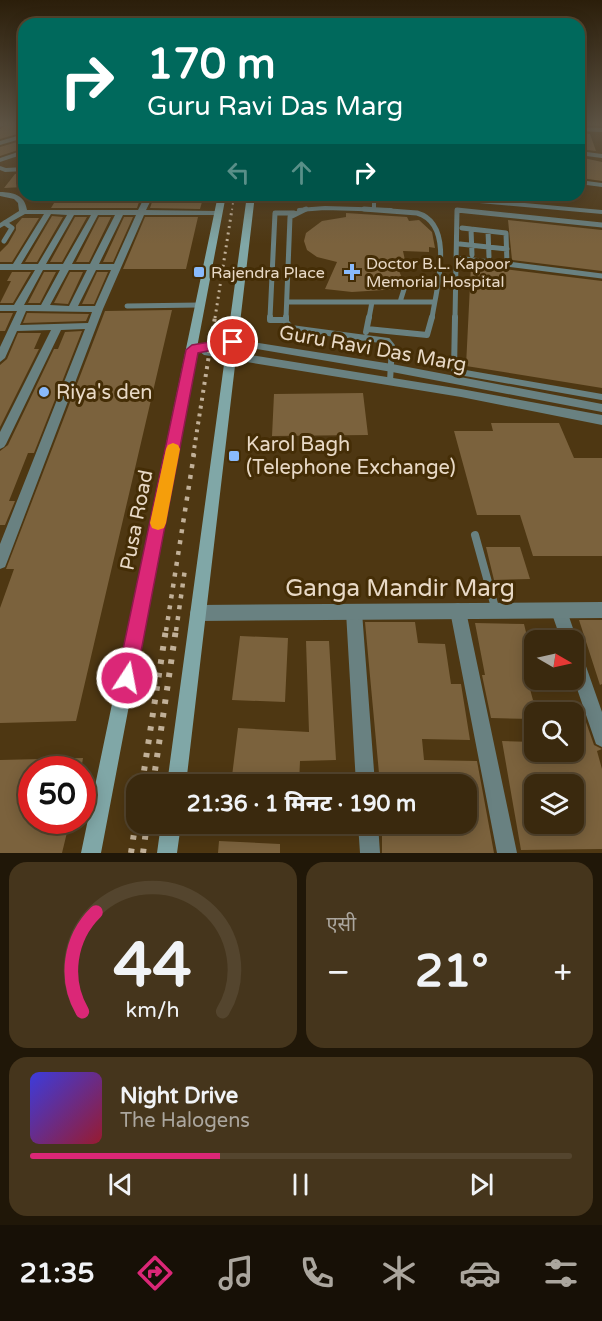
<!DOCTYPE html>
<html lang="hi">
<head>
<meta charset="utf-8">
<style>
	:root { --surface:#3a290e; --page:#45351c; --text:#f1f3f6; --muted:#aba69e; --line:#54452e; --accent:#db2777 }
	body { margin:0; font-family:"Varela Round","Noto Sans Devanagari",sans-serif; background:var(--page); color:var(--text); height:100vh; display:flex; flex-direction:column; font-size:22px; white-space:nowrap }
	* { box-sizing:border-box; margin:0 }
	p { font-size:20px; color:var(--muted) }
	.icon { flex:none; width:33px; height:33px; fill:none; stroke:currentColor; stroke-width:2; stroke-linecap:round; stroke-linejoin:round }
	.map { position:relative; height:853px; overflow:hidden }
	.sheet { display:flex; flex-direction:column; gap:9px; padding:9px; background:#201708; flex:1 }
	.sheet>* { flex:none }
	.banner { position:absolute; left:18px; top:18px; width:567px; height:183px; border-radius:18px; box-shadow:0 3px 15px #0003,0 0 0 2px var(--line); background:#00695c; color:#fff; overflow:hidden }
	.needle { width:39px; rotate:99deg }
	.controls { position:absolute; left:524px; top:630px; display:grid; gap:12px }
	.controls a { display:grid; place-items:center; width:60px; height:60px; border-radius:12px; background:var(--surface); box-shadow:0 3px 15px #0003,0 0 0 2px var(--line); font-size:30px }
	.speed { position:absolute; left:18px; top:756px; display:flex; gap:12px; font-size:30px; font-weight:700; text-align:center }
	.speed>* { display:grid; place-content:center; width:78px; height:78px; border-radius:50%; background:var(--surface); box-shadow:0 3px 15px #0003,0 0 0 2px var(--line); line-height:1 }
	.speed .limit { border:9px solid #d22; background:#fff; color:#111 }
	.pin { position:absolute; display:grid; place-items:center; width:51px; height:51px; color:#fff; margin:-26px; border:3px solid #fff; border-radius:50%; box-shadow:0 2px 6px #0007 }
	.me { position:absolute; width:66px; margin:-33px; rotate:11deg; stroke-linejoin:round; filter:drop-shadow(0 0 4px #0008) }
	.turn { display:flex; align-items:center; gap:21px; height:126px; padding:0 30px; font-size:27px }
	.turn .icon { width:78px; height:78px; stroke-width:2.5 }
	.turn b { display:block; font-size:42px; line-height:51px }
	.lanes { display:flex; align-items:center; height:57px; padding:0 30px; background:#0003; justify-content:center; gap:30px; direction:ltr }
	.lanes .off { opacity:.35 }
	.big { font-size:45px; font-weight:800; line-height:1.1 }
	.sheet .widget { flex:1; display:flex; flex-direction:column; justify-content:center; gap:9px; min-width:0; padding:0 21px; border-radius:18px; background:var(--page) }
	.sheet .dial { align-items:center; gap:0 }
	.dial svg { height:156px; overflow:visible; fill:none; stroke:var(--line); stroke-width:7; stroke-linecap:round; text-anchor:middle }
	.dial text { fill:var(--text); stroke:none }
	.song { display:flex; align-items:center; gap:18px }
	.cover { width:72px; height:72px; border-radius:9px; background:linear-gradient(135deg,hsl(240 70% 55%),hsl(350 70% 35%)) }
	.played { height:6px; border-radius:3px; background:linear-gradient(90deg,var(--accent) 35%,var(--line) 35%) }
	.keys { display:flex; justify-content:space-around; direction:ltr }
	.heat { display:flex; justify-content:space-between; align-items:center; font-size:33px; direction:ltr }
	.sheet .tiles { flex:1; display:grid; gap:9px; grid-template-columns:1fr 1fr }
	.widget:last-child { grid-column:span 2 }
	.trip { position:absolute; left:126px; top:774px; width:351px; height:60px; border-radius:18px; background:var(--surface); box-shadow:0 3px 15px #0003,0 0 0 2px var(--line); font-weight:800; line-height:60px; text-align:center }
	.dock { display:flex; height:96px; justify-content:space-around; align-items:center; background:#171006; color:var(--muted) }
	.dock .icon { width:42px; height:42px }
	.dock .active { color:var(--accent) }
	.dock b { font-size:27px; color:var(--text) }
	.map>svg:first-child { display:block }
	.building { fill:#7b623d; fill-rule:evenodd }
	.lines { fill:none; stroke-linecap:round; stroke-linejoin:round }
	.service-far3 { stroke:#698181; stroke-width:4 }
	.service-far2 { stroke:#698181; stroke-width:5 }
	.service-far1 { stroke:#698181; stroke-width:6 }
	.service { stroke:#698181; stroke-width:8 }
	.minor { fill:#698181; fill-rule:evenodd }
	.tertiary { fill:#698181; fill-rule:evenodd }
	.secondary { fill:#80a7a7; fill-rule:evenodd }
	.rail-far4 { stroke:#c1b098; stroke-width:2; stroke-dasharray:1.5 4; stroke-linecap:butt }
	.rail-far3 { stroke:#c1b098; stroke-width:3; stroke-dasharray:2 4.5; stroke-linecap:butt }
	.rail-far2 { stroke:#c1b098; stroke-width:4; stroke-dasharray:3 5; stroke-linecap:butt }
	.rail-far1 { stroke:#c1b098; stroke-width:4.5; stroke-dasharray:4 7; stroke-linecap:butt }
	.rail { stroke:#c1b098; stroke-width:6; stroke-dasharray:4.5 9; stroke-linecap:butt }
	.route { fill:#db2777; stroke:#8e194d; stroke-width:1.5 }
	.slow { fill:#f59e0b }
	.poi-dot { fill:#89bafc; stroke:#442d06; stroke-width:2 }
	.labels { text-anchor:middle; stroke-width:6; stroke-linejoin:round; paint-order:stroke }
	.far-poi-label { font-size:16px; fill:#e8d9c6; stroke:#442d06; text-anchor:start }
	.street-label { font-size:20px; fill:#e8d9c6; stroke:#442d06 }
	.poi-label { font-size:20px; fill:#e8d9c6; stroke:#442d06; text-anchor:start }
	.near-street-label { font-size:24px; fill:#e8d9c6; stroke:#442d06 }
</style>
</head>
<body>
<div class="map">
<svg width="602" height="853" viewBox="0 0 602 853">
	<rect width="100%" height="100%" fill="#4e3712"/>
	<path class="building" d="M7 125H24V132L0 139V129Z
		M579 133 590 134 596 151 579 149Z
		M24 140V148L0 156V147Z
		M579 157 602 162V181L581 178Z
		M24 173V187L4 188 15 174Z
		M139 202 137 208H51L54 203Z
		M152 202H202L200 209 150 208Z
		M346 213 407 217 409 221 419 220 432 232 435 248 429 247V252L403 251 407 270 399 271 403 280 394 282 399 289 352 292 325 289 337 262 317 257 307 250 304 241 306 233 322 221 346 217Z
		M52 216 63 217 37 262H25Z
		M75 217H87L62 262H50Z
		M99 217H111L89 262H76Z
		M124 217H133L113 262H103Z
		M145 217H198L186 269H123Z
		M22 218H39L12 262H0V252L8 244 16 230V225Z
		M508 220 602 230V271L512 260Z
		M471 265 602 281V388L466 366Z
		M12 272H31L13 303H0L11 281H7Z
		M44 272H56L40 303H28Z
		M70 272H83L68 304 54 303Z
		M97 272H108L94 304H82Z
		M172 310 76 721 0 723V608L14 569H6L105 311Z
		M0 313H13L5 331H0Z
		M27 313 89 314 86 321 23 323Z
		M82 331 34 453H28L9 501H15L5 525H0V451L8 445 54 349H58L65 332Z
		M18 333H41L34 349H39L0 427V365L7 359Z
		M363 393 368 435 272 436 274 394Z
		M491 423H559L574 458H602V556H533L520 515H477L454 431H493Z
		M486 547H520L530 579 494 580Z
		M579 620H602V684L600 685Z
		M365 622H415L418 643 445 644 451 684H461L470 740 422 739 424 760 477 761 494 853H382V824L466 826V784H380Z
		M475 623 524 624 534 665V671H525L533 700 579 702 594 745 602 749 597 751 602 769V849L521 850 502 741 534 742V752H573V712H534V719L491 718 482 675H485ZM534 779 573 781V802L578 824H534Z
		M240 636 288 638 285 702 232 700Z
		M306 641H329L336 760 300 761 299 784H231L238 728 309 732Z
		M83 758 81 770H32V820H70L62 853H0V760Z
		M219 841 280 844V853H218Z"/>
	<g class="lines">
		<path class="service-far3" d="M579 153 602 156
			M374 196V210
			M299 210 325 208 391 210"/>
		<path class="service-far2" d="M364 209 417 213C456 224 436 290 432 318
			M471 229 472 255
			M488 231 489 257
			M4 241 12 228 5 223
			M460 244 507 249
			M456 258 507 264 506 233 462 228
			M507 264 602 276
			M287 302H434
			M400 302 406 283H437
			M127 306 200 305
			M270 318 275 213H294
			M286 318 290 217 306 209
			M369 318 372 302
			M455 318 457 210 602 225"/>
		<path class="service-far1" d="M270 317V320H286
			M286 317V322L291 328 388 341 392 346 390 381
			M455 317 454 371 602 397
			M367 329 427 335 432 317
			M366 332 369 317"/>
		<path class="service" d="M475 535 496 611"/>
		<path class="minor" d="M0 125H5L0 127Z
			M24 134V138L0 145V141Z
			M24 150V154L0 162V158Z
			M0 166 6 168 24 167V171L5 172 0 170Z
			M579 180 602 183V187L579 184Z
			M0 192C13 192 25 195 27 210H138L143 200 49 201V197H52L222 195 225 197 221 199 151 200 146 210 217 211 221 213 217 215H144L103 309 7 562 5 567 0 569V544L85 329 61 330 6 444 4 447 0 449V432L51 330 17 331 5 358 0 362V347L17 311H0V305H14L35 270H0V264H13L44 214H25L0 228V223L19 211 18 203 14 199 0 196ZM51 214 67 215 38 264H21ZM74 215H91L63 264H46ZM98 215H115L90 264H72ZM123 215H136L114 264H99ZM43 270H60L41 305H24ZM69 270H87L69 306 50 305ZM96 270H111L95 306H78ZM26 311 92 312 88 323 20 325Z
			M458 603 464 605 466 611 517 853H497L450 611 452 605Z
			M559 603 565 605 577 640 575 645 579 646 581 652 602 712V747L596 744 573 677V640H561L551 611 553 605Z
			M354 604 360 606 362 612 375 784H356L346 612 348 606Z
			M358 824H378L380 853H360Z"/>
		<path class="tertiary" d="M579 127 602 128V132L579 131Z
			M338 195 457 197 602 210V214L457 201 342 197Z
			M233 339 392 364 602 404V412L392 372 233 345 213 349 461 389 602 415V425L461 397 204 355 199 351 192 353 187 349 192 345Z
			M602 602V618L198 621 192 619 190 613 192 607 198 605Z"/>
		<path class="secondary" d="M218 195H226L101 853H81Z
			M247 195H255L186 784H167Z
			M161 824H181L177 853H157Z"/>
		<path class="rail-far4" d="M232 210 234 195"/>
		<path class="rail-far3" d="M215 318 232 209"/>
		<path class="rail-far2" d="M193 456 215 317"/>
		<path class="rail-far1" d="M166 631 194 454
			M176 631 185 569"/>
		<path class="rail" d="M142 784 166 629
			M153 784 176 629
			M131 853 136 820
			M143 853 147 824"/>
	</g>
	<linearGradient id="sky" x2="0" y2="1"><stop stop-color="#2b1e0a"/><stop offset="0.51" stop-color="#5d5344"/><stop offset="1" stop-color="#5d5344" stop-opacity="0"/></linearGradient>
	<rect width="602" height="244" fill="url(#sky)"/>
	<path class="route" d="M233 338 239 342 237 345 198 353 136 678 134 685 127 688 120 685 117 678 186 350 192 345Z"/>
	<path class="slow" d="M173 443 178 445 180 449 166 523 164 528 158 530 152 528 150 523 166 449 168 445Z"/>
	<g class="poi-dot">
		<rect x="193" y="266" width="12" height="12" rx="3"/>
		<path d="M349 263h6v6h6v6h-6v6h-6v-6h-6v-6h6z"/>
		<circle cx="44" cy="392" r="6"/>
		<rect x="228" y="450" width="12" height="12" rx="3"/>
	</g>
	<g class="labels">
		<g class="far-poi-label">
			<text x="366" y="269">Doctor B.L. Kapoor<tspan x="366" dy="18">Memorial Hospital</tspan></text>
			<text x="211" y="278">Rajendra Place</text>
		</g>
		<g class="street-label">
			<text transform="translate(373 348) rotate(10)" y="7">Guru Ravi Das Marg</text>
			<text transform="translate(136 520) rotate(-79)" y="7">Pusa Road</text>
		</g>
		<g class="poi-label">
			<text x="56" y="399">Riya's den</text>
			<text x="246" y="451">Karol Bagh<tspan x="246" dy="23">(Telephone Exchange)</tspan></text>
		</g>
		<g class="near-street-label">
			<text x="400" y="596">Ganga Mandir Marg</text>
		</g>
	</g>
</svg>
<div class="controls">
<a><svg class="needle" viewBox="-14 -14 28 28"><path d="M0-13l5 13h-10z" fill="#e53935"/><path d="M0 13l5-13h-10z" fill="#aba69e"/></svg></a>
<a><svg class="icon" aria-label="search" viewBox="0 0 24 24"><circle cx="10" cy="10" r="6"/><path d="M15 15l6 6"/></svg></a>
<a><svg class="icon" aria-label="layers" viewBox="0 0 24 24"><path d="M12 4l9 5-9 5-9-5zM3 14l9 5 9-5"/></svg></a>
</div>
<div class="speed"><div class="limit">50</div></div>
<div class="pin" style="left:233px;top:342px;background:#d93025"><svg class="icon" aria-label="arrive" viewBox="0 0 24 24"><path d="M6 21V4h12l-3 4 3 4H6"/></svg></div>
<svg class="me" style="left:127px;top:678px" viewBox="-20 -20 40 40"><circle r="17" fill="#db2777" stroke="#fff" stroke-width="3"/><path d="M0-11L8 9 0 5-8 9z" fill="#fff"/></svg>
<div class="trip">21:36 · 1 मिनट · 190 m</div>
<div class="banner">
<div class="turn"><svg class="icon" aria-label="right" viewBox="0 0 24 24"><path d="M7 20v-9h11M14 6l5 5-5 5"/></svg><div><b>170 m</b>Guru Ravi Das Marg</div></div>
<div class="lanes"><svg class="icon off" aria-label="left" viewBox="0 0 24 24"><path d="M17 20v-9H6M10 6l-5 5 5 5"/></svg><svg class="icon off" aria-label="ahead" viewBox="0 0 24 24"><path d="M12 20V5M6 11l6-6 6 6"/></svg><svg class="icon" aria-label="right" viewBox="0 0 24 24"><path d="M7 20v-9h11M14 6l5 5-5 5"/></svg></div>
</div>
</div>
<section class="sheet">
<div class="tiles">
<div class="widget dial"><svg viewBox="0 0 100 80">
<path d="M14 69A42 42 0 1 1 86 69"/>
<path d="M14 69A42 42 0 0 1 21 18" stroke="#db2777"/>
<text x="50" y="56" font-size="32" font-weight="700">44</text>
<text x="50" y="72" font-size="11">km/h</text>
</svg></div>
<div class="widget"><p>एसी</p>
<div class="heat"><a>−</a><b class="big">21°</b><a>+</a></div>
</div>
<div class="widget">
<div class="song"><i class="cover"></i><div><b>Night Drive</b><p>The Halogens</p></div></div>
<div class="played"></div>
<div class="keys"><svg class="icon" aria-label="previous" viewBox="0 0 24 24"><path d="M18 5L8 12l10 7zM5 5v14"/></svg><svg class="icon" aria-label="pause" viewBox="0 0 24 24"><path d="M8 5v14M16 5v14"/></svg><svg class="icon" aria-label="next" viewBox="0 0 24 24"><path d="M6 5l10 7-10 7zM19 5v14"/></svg></div>
</div>
</div>
</section>
<nav class="dock">
<b>21:35</b>
<svg class="icon active" aria-label="directions" viewBox="0 0 24 24"><path d="M12 3l9 9-9 9-9-9zM9 14v-3h6M13 9l2 2-2 2"/></svg>
<svg class="icon" aria-label="music" viewBox="0 0 24 24"><path d="M9 18V5l10-2v13"/><circle cx="6" cy="18" r="3"/><circle cx="16" cy="16" r="3"/></svg>
<svg class="icon" aria-label="phone" viewBox="0 0 24 24"><path d="M5 4h4l2 5-3 2q2 4 5 5l2-3 5 2v4C11 20 4 13 5 4z"/></svg>
<svg class="icon" aria-label="climate" viewBox="0 0 24 24"><path d="M12 3v18M4 7l16 10M4 17L20 7"/></svg>
<svg class="icon" aria-label="car" viewBox="0 0 24 24"><path d="M5 17H2v-5l4-1 3-4h7l3 4 3 1v5h-3M9 17h6M6 11h13"/><circle cx="7" cy="17" r="2"/><circle cx="17" cy="17" r="2"/></svg>
<svg class="icon" aria-label="filters" viewBox="0 0 24 24"><path d="M4 7h16M4 17h16"/><circle cx="9" cy="7" r="2"/><circle cx="15" cy="17" r="2"/></svg>
</nav>
</body>
</html>
